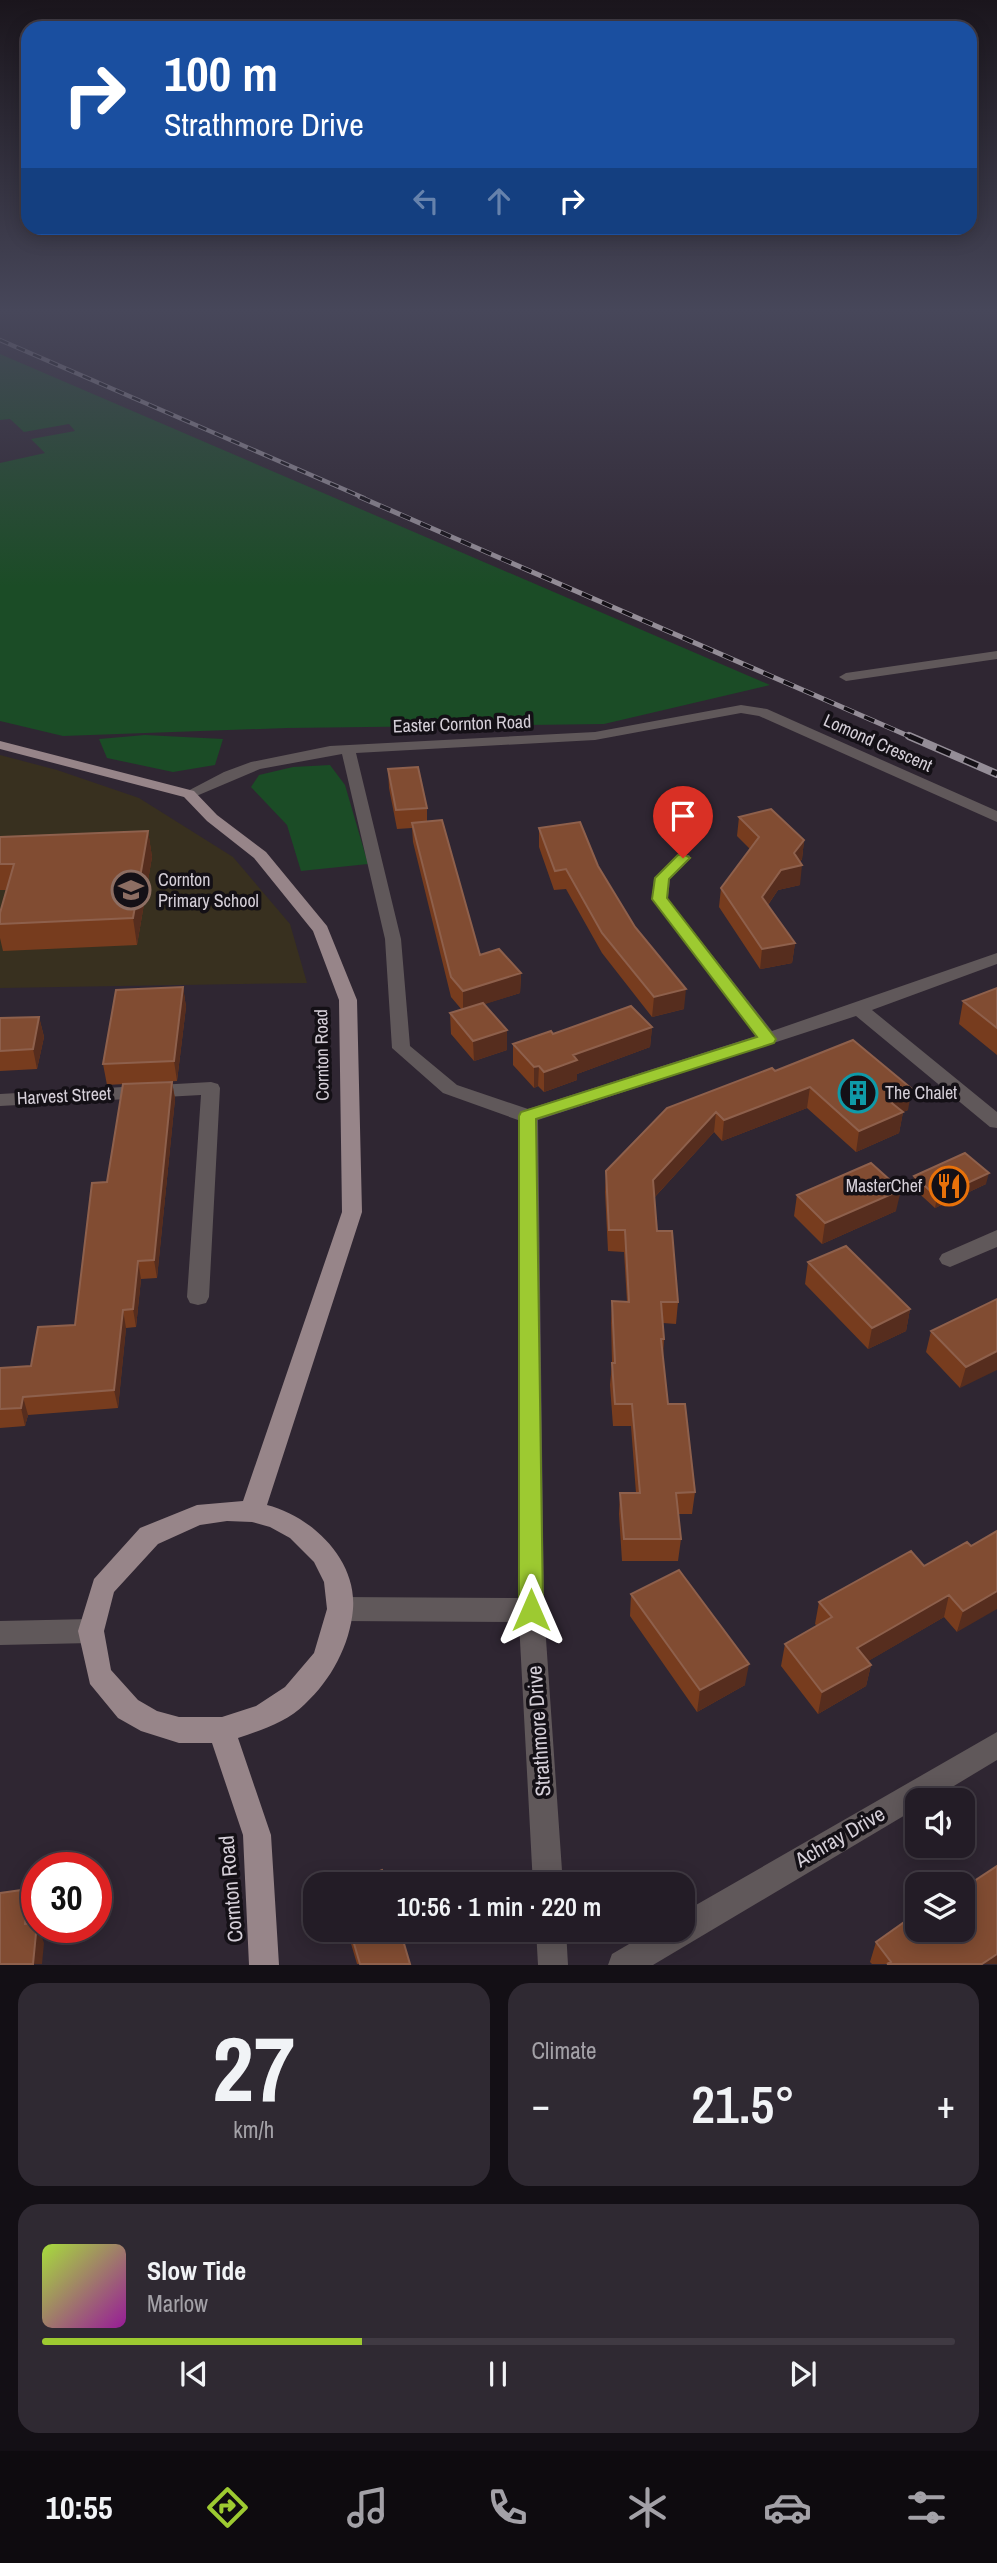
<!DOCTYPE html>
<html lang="en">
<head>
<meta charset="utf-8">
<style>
	:root { --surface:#231c26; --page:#2f2932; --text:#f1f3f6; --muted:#a3a1a7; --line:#403a43; --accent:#9dca31 }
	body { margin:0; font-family:"Archivo Narrow",sans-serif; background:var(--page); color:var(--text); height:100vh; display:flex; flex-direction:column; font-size:26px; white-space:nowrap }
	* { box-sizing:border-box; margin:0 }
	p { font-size:23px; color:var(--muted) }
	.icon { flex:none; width:38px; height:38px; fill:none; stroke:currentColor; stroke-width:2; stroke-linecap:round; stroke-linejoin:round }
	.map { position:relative; height:1965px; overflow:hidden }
	.panel { display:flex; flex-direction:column; gap:18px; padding:18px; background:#130f15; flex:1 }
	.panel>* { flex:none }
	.hud { position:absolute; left:21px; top:21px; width:956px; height:214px; border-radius:21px; box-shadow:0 4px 18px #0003,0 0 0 2px var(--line); background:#1a4fa0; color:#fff; overflow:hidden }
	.buttons { position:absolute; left:905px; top:1788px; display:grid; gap:14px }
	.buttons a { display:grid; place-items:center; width:70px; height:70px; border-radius:14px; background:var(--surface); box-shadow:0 4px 18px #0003,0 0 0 2px var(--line); font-size:35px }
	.speed { position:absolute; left:21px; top:1852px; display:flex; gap:14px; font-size:35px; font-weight:700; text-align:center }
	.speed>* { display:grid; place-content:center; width:91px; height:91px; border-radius:50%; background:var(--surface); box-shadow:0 4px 18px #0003,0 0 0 2px var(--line); line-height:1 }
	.speed .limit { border:10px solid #d22; background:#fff; color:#111 }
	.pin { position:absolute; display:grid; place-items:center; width:60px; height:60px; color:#fff; margin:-72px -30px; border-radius:50% 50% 50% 0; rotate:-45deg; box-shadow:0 0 7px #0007 }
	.pin .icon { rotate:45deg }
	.me { position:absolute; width:77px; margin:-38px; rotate:0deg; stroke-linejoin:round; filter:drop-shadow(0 0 5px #0008) }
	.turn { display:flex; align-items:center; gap:24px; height:147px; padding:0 28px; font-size:32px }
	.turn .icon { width:91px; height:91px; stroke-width:2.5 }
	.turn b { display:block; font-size:49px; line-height:60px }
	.lanes { display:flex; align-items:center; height:66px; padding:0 28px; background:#0003; justify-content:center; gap:35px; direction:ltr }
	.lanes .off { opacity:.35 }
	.big { font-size:52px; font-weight:600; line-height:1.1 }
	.panel .card { flex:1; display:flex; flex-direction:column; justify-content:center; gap:10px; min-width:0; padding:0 24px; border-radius:21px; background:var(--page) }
	.panel .dial { align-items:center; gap:0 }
	.dial b { font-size:91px; line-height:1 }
	.song { display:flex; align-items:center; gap:21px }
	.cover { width:84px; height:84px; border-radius:10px; background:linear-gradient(135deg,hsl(80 70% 55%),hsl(300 70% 35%)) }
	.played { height:7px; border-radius:4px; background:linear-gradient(90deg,var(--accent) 35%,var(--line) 35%) }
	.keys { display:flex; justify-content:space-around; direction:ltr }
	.heat { display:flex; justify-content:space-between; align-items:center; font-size:38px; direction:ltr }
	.panel .tiles { flex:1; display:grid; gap:18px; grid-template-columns:1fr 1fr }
	.card:last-child { grid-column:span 2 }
	.trip { position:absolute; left:303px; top:1872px; width:392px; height:70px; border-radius:21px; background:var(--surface); box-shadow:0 4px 18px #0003,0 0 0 2px var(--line); font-weight:600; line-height:70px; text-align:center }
	.dock { display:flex; height:112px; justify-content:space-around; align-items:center; background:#0e0b0f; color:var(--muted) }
	.dock .icon { width:49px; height:49px }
	.dock .on { color:var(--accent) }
	.dock b { font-size:32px; color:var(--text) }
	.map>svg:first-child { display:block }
	.education { fill:#38301f }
	.green { fill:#1b4c26 }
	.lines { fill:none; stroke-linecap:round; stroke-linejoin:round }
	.minor { fill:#60585a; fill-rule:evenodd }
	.major { fill:#978589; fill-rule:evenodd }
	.rail-far2-casing { stroke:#948d97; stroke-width:4.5 }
	.rail-far1-casing { stroke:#948d97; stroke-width:5 }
	.rail-casing { stroke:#948d97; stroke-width:8 }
	.rail-far2 { stroke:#141016; stroke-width:2.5; stroke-dasharray:9; stroke-linecap:butt }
	.rail-far1 { stroke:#141016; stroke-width:3.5; stroke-dasharray:11; stroke-linecap:butt }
	.rail { stroke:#141016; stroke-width:5; stroke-dasharray:15; stroke-linecap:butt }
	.wall { fill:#773c1e }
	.shaded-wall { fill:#562d1e }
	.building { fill:#814c32; stroke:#8e604c; stroke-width:2 }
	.route { fill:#9dca31; stroke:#668320; stroke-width:2 }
	.labels { text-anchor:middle; stroke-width:7; stroke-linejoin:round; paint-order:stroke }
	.street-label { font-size:18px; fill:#d5cfd8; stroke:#141016 }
	.poi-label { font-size:18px; fill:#d5cfd8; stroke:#141016; text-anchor:start }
	.near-street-label { font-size:21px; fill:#d5cfd8; stroke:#141016 }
</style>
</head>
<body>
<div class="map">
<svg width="997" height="1965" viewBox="0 0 997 1965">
	<rect width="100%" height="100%" fill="#2f2632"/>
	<path class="education" d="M0 755 57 770 139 798 233 857 290 924 307 983 0 988Z"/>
	<path class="green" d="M0 354 770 685 604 724 287 728 63 736 0 721V463L45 453 31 439 75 431 69 424 24 432 10 419 0 420Z
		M145 735 223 739 215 765 173 772 107 758 99 739Z
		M330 765 345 785 368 864 301 871 287 825 251 787 259 775 293 767Z"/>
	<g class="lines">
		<path class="minor" d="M997 651V659L846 681 839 677 846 673Z
			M741 705 767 709 997 811V822L759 716 741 713 595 740 356 753 401 939 410 1046 457 1085 528 1109 756 1036 652 899 654 878 677 855H689L691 858 670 879 668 899 772 1031 997 953V964L872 1010 997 1112V1128L990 1127 856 1016 538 1120 544 1610 563 1885H533L519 1622 340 1621 331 1617 327 1609 331 1601 340 1597 518 1598V1120L443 1093 392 1048 385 939 342 754 260 769 194 797H184L182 794 224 772 251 762 330 746 595 732Z
			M211 1082 218 1084 220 1088 209 1297 206 1303 198 1305 190 1303 187 1297 201 1095 0 1106V1094Z
			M997 1230V1247L950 1267 942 1264 939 1259 942 1254Z
			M91 1619 100 1623 104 1631 100 1639 91 1643 0 1645V1621Z
			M997 1732V1760L929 1801H917V1808L653 1965H608L612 1954 653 1930H682V1913Z
			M536 1930H566L568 1965H538Z"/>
		<path class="major" d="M0 741 194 791 217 815 266 852 327 926 357 1000 362 1212 267 1505C311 1516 357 1559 353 1609 350 1645 331 1680 305 1704 287 1722 262 1730 238 1738L271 1835 279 1965H249L243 1835 212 1743H179L141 1731 118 1718 90 1684 78 1631 94 1579 140 1528 197 1505 243 1501 342 1212 339 1000 313 931 254 858 207 821 184 797 0 749ZM227 1521 252 1522 270 1527 290 1538 314 1562 324 1582 327 1609 314 1653 285 1687 256 1706 222 1717H179L157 1711 138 1700 111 1670 104 1631 114 1592 158 1544 200 1525Z"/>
		<defs>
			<path id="rail-far2" d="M0 340 364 498"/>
			<path id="rail-far1" d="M360 497 913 738"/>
			<path id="rail" d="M909 736 997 774"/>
		</defs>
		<use href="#rail-far2" class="rail-far2-casing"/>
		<use href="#rail-far1" class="rail-far1-casing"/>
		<use href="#rail" class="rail-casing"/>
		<use href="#rail-far2" class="rail-far2"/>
		<use href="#rail-far1" class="rail-far1"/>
		<use href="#rail" class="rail"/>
	</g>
	<path class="wall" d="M388 769 427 808V822L480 955 521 973 520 993 484 1004 507 1050 474 1061 451 1034 450 1013 462 1010 451 997 413 842 412 828 397 829 389 788Z
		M739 817 804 840 802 859 800 862V885L778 890 768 905 795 943 792 963 760 969 719 907 721 888 750 849 737 836Z
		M539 828 598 866 684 1009 652 1017 602 953 566 889 554 890 539 847Z
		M148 831 152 857 137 945 3 951 0 938V913L6 890H0V837Z
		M183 987 186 1007 177 1081 107 1085 103 1064Z
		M997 988V1055L959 1024 963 1001Z
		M39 1017 44 1037 37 1069 0 1071V1018Z
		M652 1027 650 1047 577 1074V1080L544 1092 538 1086 534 1088 513 1065V1044L553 1034Z
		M775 1071 908 1110 903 1112 899 1133 856 1152 807 1108 722 1141 714 1132 654 1198 657 1231 678 1302 676 1324 663 1323 664 1339 663 1357 668 1404 695 1492 692 1514H678L681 1539 678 1561H622L619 1514 620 1493H636L631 1426H613L610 1385 612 1363 611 1323 612 1301 627 1302 624 1252 608 1251 605 1192 606 1171Z
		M172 1082 175 1099 157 1278 141 1279 136 1327 126 1328 118 1408 28 1415 25 1426 0 1428V1368L31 1366 75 1325 107 1182Z
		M914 1176 986 1184 935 1208 912 1187Z
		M797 1195 896 1211 822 1244 794 1216Z
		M808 1262 910 1309 906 1331 868 1349 805 1284Z
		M997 1299 960 1388 926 1352 931 1331Z
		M997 1531 957 1632 944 1617 868 1661 871 1665 866 1686 818 1714 781 1666 785 1644 817 1626 815 1624 819 1602 924 1566 971 1546Z
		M631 1594 745 1685 697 1712 630 1616Z
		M347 1930H400L410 1964H357Z
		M917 1930 997 1964H872L870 1962 876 1942Z"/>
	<path class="shaded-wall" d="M148 831 152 857 137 945 133 918Z
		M804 840 802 859 795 867 802 865 800 885 778 890 760 916 762 897Z
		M795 943 792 963 760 969 762 949Z
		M521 973 520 993 463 1011V991Z
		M183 987 186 1007 177 1081 174 1061Z
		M686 989 684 1009 652 1017 654 997Z
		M39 1017 44 1037 37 1069 33 1049Z
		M652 1027 650 1047 577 1074V1080L544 1092V1072L573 1055Z
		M507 1030V1050L474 1061 473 1041Z
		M539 1066 538 1086 534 1088V1067Z
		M172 1082 175 1099 157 1278 154 1260Z
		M810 1087 807 1108 722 1141 724 1120Z
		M912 1089 908 1110 903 1112 899 1133 856 1152 859 1131 888 1100Z
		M716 1112 714 1132 651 1201 653 1180Z
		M989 1173 986 1184 935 1208 937 1197Z
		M901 1190 896 1211 822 1244 825 1223Z
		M138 1261 141 1279 136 1327 133 1309Z
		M910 1309 906 1331 868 1349 872 1328Z
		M123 1310 126 1328 118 1408 114 1390Z
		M997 1351V1370L960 1388 966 1367Z
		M23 1397 28 1415 25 1426 21 1408Z
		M997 1591V1609L957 1632 963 1611Z
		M949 1595 944 1617 853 1670 857 1648Z
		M749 1664 745 1685 697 1712 700 1690Z
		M871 1665 866 1686 818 1714 822 1692Z
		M29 1889 36 1910 32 1945 25 1924Z
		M37 1927H38L44 1943 42 1964H33Z
		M997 1954V1964H982Z"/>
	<path class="building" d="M418 767 427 808 396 810 388 769Z
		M771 809 804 840 794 853 802 865 781 870 762 897 795 943 762 949 721 888 759 837 739 817Z
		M442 820 480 955 499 949 521 973 463 991 451 977 412 823Z
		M580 822 598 866 635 927 686 989 654 997 602 933 566 869 555 871 539 828Z
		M148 831 133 918 0 924V913L14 864H0V837Z
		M183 987 174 1061 103 1064 116 990Z
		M997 988V1028L963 1001Z
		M483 1003 507 1030 473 1041 450 1013Z
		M631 1006 652 1027 573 1055 577 1060 544 1072 539 1066 534 1067 513 1044 551 1031 553 1034Z
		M39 1017 33 1049 0 1051V1018Z
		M853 1040 912 1089 888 1100 903 1112 859 1131 810 1087 724 1120 716 1112 653 1180 657 1231H672L678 1302H661L664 1339H661L668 1404H685L695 1492 676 1493 681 1539H624L620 1493H640L632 1404H615L612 1363H615L612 1301 629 1302 625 1230H609L606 1171 667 1108 772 1068 775 1071Z
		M172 1082 154 1260 138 1261 133 1309 123 1310 114 1390 23 1397 21 1408 0 1409V1368L31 1366 38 1327 75 1325 92 1183 107 1182 123 1084Z
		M965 1153 989 1173 937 1197 914 1176Z
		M871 1163 901 1190 825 1223 797 1195Z
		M846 1246 910 1309 872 1328 808 1262Z
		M997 1299V1351L966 1367 931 1331Z
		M997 1531V1591L963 1611 949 1595 857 1648 871 1665 822 1692 785 1644 832 1617 819 1602 911 1551 924 1566 967 1542 971 1546Z
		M679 1570 749 1664 700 1690 631 1594Z
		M997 1866V1954L982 1964H887L891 1962 876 1942 917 1913V1930H962V1889Z
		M382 1870 386 1885H343Z
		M29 1889 25 1924 37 1923 33 1964H0V1893Z
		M350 1930H400L410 1964H360Z"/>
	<linearGradient id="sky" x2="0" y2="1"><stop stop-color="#1a151c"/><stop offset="0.53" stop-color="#47475a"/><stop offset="1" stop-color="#47475a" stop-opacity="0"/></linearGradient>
	<rect width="997" height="587" fill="url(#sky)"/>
	<path class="route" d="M683 854 690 858 669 879 667 898 776 1039 774 1043 536 1119 543 1610 539 1617 531 1620 522 1617 519 1610V1116L521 1112 757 1037 652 899 655 878 678 855Z"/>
	<defs>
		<symbol id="school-ring" viewBox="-11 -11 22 22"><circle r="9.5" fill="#141016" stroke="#8d6e63" stroke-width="1.5"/><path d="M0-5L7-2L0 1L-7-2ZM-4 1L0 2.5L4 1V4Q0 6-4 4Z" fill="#8d6e63"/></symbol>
		<symbol id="building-ring" viewBox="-11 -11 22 22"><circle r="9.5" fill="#141016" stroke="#0f9aa8" stroke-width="1.5"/><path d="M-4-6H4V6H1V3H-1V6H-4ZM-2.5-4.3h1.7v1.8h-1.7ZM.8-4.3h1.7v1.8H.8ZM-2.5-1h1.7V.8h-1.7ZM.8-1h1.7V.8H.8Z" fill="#0f9aa8"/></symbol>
		<symbol id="restaurant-ring" viewBox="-11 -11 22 22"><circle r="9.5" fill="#141016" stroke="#e8710a" stroke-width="1.5"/><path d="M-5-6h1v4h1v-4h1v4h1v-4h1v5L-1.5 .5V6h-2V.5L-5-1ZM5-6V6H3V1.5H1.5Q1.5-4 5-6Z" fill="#e8710a"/></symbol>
	</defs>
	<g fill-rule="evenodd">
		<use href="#school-ring" x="109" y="868" width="44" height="44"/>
		<use href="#building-ring" x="836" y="1071" width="44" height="44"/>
		<use href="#restaurant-ring" x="927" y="1164" width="44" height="44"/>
	</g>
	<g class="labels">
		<g class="street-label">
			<text transform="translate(462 724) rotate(-2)" y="6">Easter Cornton Road</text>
			<text transform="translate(878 743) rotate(24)" y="6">Lomond Crescent</text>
			<text transform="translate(322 1055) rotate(-91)" y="6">Cornton Road</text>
			<text transform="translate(64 1096) rotate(-3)" y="6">Harvest Street</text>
		</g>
		<g class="poi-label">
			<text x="158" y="886">Cornton<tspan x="158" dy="21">Primary School</tspan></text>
			<text x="885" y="1099">The Chalet</text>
			<text x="922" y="1192" text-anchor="end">MasterChef</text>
		</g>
		<g class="near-street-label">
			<text transform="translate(539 1731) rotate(-94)" y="7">Strathmore Drive</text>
			<text transform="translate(840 1837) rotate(-30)" y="7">Achray Drive</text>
			<text transform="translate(231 1889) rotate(-95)" y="7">Cornton Road</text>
		</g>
	</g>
</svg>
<div class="buttons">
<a><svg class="icon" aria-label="sound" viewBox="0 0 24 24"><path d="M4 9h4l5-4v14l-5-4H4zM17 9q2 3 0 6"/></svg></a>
<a><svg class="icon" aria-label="layers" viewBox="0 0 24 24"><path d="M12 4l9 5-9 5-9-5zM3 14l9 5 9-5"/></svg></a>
</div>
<div class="speed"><div class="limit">30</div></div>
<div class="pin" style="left:683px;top:858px;background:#d93025"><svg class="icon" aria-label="arrive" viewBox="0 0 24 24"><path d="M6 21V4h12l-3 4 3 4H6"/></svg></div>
<svg class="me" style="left:531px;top:1610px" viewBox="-20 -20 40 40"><path d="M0-17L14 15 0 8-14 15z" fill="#9dca31" stroke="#fff" stroke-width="4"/></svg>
<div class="trip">10:56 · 1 min · 220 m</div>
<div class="hud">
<div class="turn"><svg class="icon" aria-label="right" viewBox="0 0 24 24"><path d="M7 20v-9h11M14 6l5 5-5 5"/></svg><div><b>100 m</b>Strathmore Drive</div></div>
<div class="lanes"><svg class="icon off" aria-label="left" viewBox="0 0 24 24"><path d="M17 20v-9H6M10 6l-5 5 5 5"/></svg><svg class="icon off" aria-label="ahead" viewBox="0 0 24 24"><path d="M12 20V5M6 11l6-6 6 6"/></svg><svg class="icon" aria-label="right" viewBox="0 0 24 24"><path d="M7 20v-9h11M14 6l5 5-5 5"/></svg></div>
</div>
</div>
<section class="panel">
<div class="tiles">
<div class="card dial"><b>27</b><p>km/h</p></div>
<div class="card"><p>Climate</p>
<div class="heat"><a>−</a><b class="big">21.5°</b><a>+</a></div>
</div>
<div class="card">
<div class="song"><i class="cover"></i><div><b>Slow Tide</b><p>Marlow</p></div></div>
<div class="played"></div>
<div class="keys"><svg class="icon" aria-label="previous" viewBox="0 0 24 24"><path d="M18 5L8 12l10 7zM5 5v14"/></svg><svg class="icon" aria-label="pause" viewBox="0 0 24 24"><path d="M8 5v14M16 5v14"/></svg><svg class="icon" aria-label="next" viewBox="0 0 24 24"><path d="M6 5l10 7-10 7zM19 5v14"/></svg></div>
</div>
</div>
</section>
<nav class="dock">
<b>10:55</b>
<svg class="icon on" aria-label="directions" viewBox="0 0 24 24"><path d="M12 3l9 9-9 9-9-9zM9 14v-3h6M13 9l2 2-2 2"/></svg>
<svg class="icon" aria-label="music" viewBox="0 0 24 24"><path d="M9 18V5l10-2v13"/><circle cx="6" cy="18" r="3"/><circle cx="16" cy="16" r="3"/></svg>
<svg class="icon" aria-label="phone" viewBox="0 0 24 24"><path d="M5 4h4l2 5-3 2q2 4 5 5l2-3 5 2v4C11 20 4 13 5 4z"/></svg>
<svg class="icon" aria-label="climate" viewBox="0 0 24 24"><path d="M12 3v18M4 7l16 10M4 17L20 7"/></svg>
<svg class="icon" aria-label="car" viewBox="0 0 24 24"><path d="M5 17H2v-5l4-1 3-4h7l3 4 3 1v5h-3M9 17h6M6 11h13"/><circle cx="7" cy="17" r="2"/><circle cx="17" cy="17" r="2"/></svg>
<svg class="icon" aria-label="filters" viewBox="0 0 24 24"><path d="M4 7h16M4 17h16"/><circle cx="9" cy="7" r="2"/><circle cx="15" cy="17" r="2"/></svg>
</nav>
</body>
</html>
